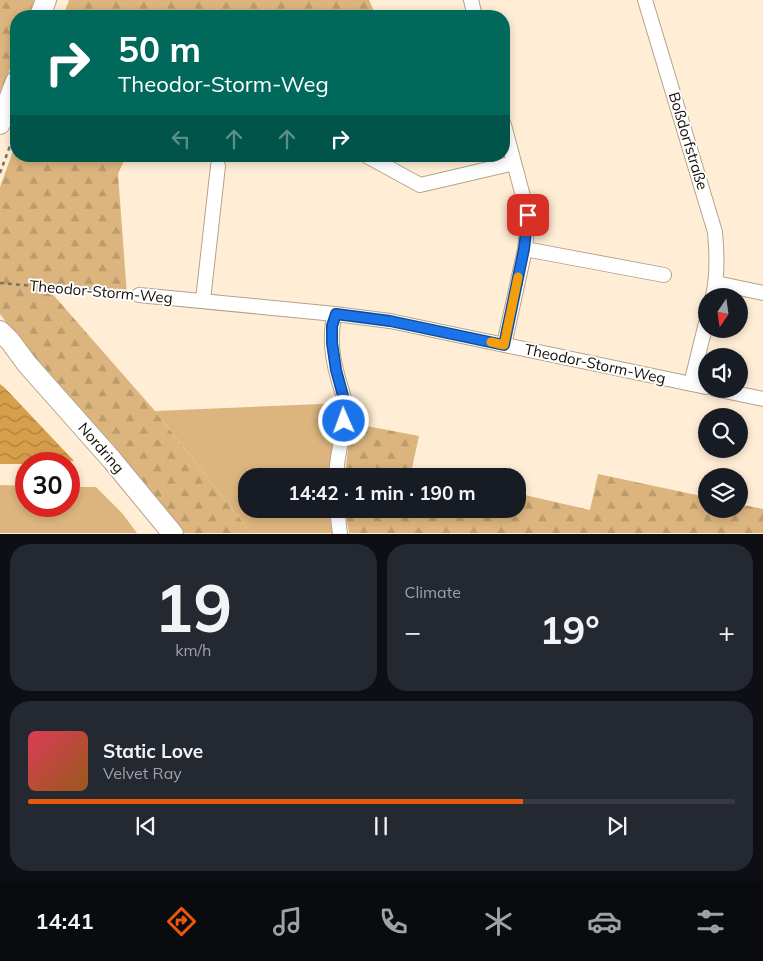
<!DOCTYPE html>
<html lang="en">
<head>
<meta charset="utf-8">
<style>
	:root { --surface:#171b24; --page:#242831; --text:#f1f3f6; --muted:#9ea1a6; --line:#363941; --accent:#ea580c }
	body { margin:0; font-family:Mulish,sans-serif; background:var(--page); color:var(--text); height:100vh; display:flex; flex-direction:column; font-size:19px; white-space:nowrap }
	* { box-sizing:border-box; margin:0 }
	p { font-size:16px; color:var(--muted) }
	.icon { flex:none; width:28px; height:28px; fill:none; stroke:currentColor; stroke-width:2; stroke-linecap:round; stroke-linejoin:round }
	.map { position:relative; height:534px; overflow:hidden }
	.sheet { display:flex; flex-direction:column; gap:10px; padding:10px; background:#0d0f14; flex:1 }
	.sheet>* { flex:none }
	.top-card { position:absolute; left:10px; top:10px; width:500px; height:152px; border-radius:20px; box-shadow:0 2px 8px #0003; background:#00695c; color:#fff; overflow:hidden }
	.needle { width:32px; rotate:193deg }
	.fabs { position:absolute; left:698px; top:288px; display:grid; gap:10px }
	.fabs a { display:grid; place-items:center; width:50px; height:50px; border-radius:50%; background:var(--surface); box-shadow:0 2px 8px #0003; font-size:25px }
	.speed { position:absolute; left:15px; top:452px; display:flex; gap:10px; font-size:25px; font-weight:700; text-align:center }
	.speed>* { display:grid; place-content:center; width:65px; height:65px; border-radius:50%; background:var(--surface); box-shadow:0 2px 8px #0003; line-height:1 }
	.speed .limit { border:8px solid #d22; background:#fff; color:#111 }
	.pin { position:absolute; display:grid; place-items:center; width:42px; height:42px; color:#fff; margin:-21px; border-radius:10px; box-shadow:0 2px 8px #0006 }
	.me { position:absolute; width:55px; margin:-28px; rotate:358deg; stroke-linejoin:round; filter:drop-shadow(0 0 4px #0008) }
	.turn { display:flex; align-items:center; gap:18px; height:105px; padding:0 25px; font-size:22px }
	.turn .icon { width:65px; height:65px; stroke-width:2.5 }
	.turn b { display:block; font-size:35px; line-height:42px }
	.lanes { display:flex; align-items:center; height:48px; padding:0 25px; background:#0003; justify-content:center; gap:25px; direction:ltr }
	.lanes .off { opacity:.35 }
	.big { font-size:38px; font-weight:700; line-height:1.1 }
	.sheet .card { flex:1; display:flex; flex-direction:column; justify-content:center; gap:8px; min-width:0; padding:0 18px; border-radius:20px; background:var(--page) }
	.sheet .dial { align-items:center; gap:0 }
	.dial b { font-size:65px; line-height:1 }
	.song { display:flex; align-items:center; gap:15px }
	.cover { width:60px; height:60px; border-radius:8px; background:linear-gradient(135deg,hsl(350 70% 55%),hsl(30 70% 35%)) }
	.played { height:5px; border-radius:2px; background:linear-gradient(90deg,var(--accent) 70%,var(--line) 70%) }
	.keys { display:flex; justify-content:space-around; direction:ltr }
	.heat { display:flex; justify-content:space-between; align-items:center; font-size:28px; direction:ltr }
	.sheet .tiles { flex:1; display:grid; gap:10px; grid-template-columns:1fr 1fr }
	.card:last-child { grid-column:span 2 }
	.trip { position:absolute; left:238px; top:468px; width:288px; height:50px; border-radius:20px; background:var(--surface); box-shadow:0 2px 8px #0003; font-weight:700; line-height:50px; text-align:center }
	.tab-bar { display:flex; height:80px; justify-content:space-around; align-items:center; background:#090b0e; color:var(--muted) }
	.tab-bar .icon { width:35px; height:35px }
	.tab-bar .active { color:var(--accent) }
	.tab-bar b { font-size:22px; color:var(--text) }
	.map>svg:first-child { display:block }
	.green { fill:#dcb57e }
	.forest { fill:url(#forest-firs) }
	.water { fill:url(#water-waves) }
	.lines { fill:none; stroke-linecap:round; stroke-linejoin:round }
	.street-casing { stroke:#b4a38c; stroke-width:16 }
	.secondary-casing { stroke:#b4a38c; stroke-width:22 }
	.path { stroke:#7f7464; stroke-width:2.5; stroke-dasharray:4 4; stroke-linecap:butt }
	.street { stroke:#fff; stroke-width:14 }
	.secondary { stroke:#fff; stroke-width:20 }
	.route-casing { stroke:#114b97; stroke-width:12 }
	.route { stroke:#1a73e8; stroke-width:9 }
	.slow { stroke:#f59e0b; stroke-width:9 }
	.labels { text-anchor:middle; stroke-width:4; stroke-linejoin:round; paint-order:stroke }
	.street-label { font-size:15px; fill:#140e06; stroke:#fff }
</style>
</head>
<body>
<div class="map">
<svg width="763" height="534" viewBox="0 0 763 534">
	<defs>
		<pattern id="forest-firs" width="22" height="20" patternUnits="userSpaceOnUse" patternTransform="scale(1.25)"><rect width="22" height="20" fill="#dcb57e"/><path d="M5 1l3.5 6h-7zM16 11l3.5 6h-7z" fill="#bc9a6b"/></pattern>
		<pattern id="water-waves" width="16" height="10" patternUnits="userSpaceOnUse" patternTransform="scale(1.25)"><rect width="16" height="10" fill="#d69f4c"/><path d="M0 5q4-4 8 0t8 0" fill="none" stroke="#ac803d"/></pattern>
	</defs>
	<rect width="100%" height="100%" fill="#ffedd5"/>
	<path class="green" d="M345 403 336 476H246V509H337L340 533H251L155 411Z
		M0 485 26 486V506H69V487H96L122 513 137 533H0Z"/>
	<path class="forest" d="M0 0H34L29 16H16V51L0 97Z
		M69 0H369L376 16H63Z
		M16 143V156H126L118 174 127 295 49 290 155 411 251 533H184L22 343 0 314V187Z
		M351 423 419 436 412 468 446 476H345Z
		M598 474 706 497V509H739V504L763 509V533H349L345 509H516V493L590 510Z"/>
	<path class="water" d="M0 384 5 388 74 461 26 464H0Z"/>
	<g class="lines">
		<defs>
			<path id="street" d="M471 0 475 16
				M645 0 715 232C717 254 718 275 713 296
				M504 125 528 215 525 249 504 345
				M367 156 420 185 514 163
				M525 249 664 275
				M716 283 763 293
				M139 295 335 314 390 321 706 387
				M203 300 218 166
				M335 314C329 335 332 357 338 378 340 386 344 395 345 404 346 428 337 452 336 476
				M691 384 706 323
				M715 389 763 399
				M337 509 340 534"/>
			<path id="secondary" d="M40 16 46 0
				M0 124 16 81
				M0 331 10 341 27 364 112 460 173 534"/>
		</defs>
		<use href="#street" class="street-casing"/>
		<use href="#secondary" class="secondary-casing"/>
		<path class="path" d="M0 173 14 135
			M0 283 125 294"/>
		<use href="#street" class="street"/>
		<use href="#secondary" class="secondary"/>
	</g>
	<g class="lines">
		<defs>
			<path id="route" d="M344 421 345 403 336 370 332 343V326L336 314 390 321 504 345 524 249 528 215"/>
		</defs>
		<use href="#route" class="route-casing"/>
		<use href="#route" class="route"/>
		<path class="slow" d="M491 342 504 345 518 277"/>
	</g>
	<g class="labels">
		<g class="street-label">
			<text transform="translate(688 141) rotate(73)" y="5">Boßdorfstraße</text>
			<text transform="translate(101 292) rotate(5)" y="5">Theodor-Storm-Weg</text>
			<text transform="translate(595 364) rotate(12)" y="5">Theodor-Storm-Weg</text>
			<text transform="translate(101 448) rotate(49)" y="5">Nordring</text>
		</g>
	</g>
</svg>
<div class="fabs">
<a><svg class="needle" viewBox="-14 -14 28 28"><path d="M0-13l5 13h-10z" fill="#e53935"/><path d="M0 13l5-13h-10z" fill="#9ea1a6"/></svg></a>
<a><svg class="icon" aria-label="sound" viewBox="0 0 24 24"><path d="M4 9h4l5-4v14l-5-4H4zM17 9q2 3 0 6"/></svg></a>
<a><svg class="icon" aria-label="search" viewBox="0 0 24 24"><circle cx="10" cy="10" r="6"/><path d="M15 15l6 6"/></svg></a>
<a><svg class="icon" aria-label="layers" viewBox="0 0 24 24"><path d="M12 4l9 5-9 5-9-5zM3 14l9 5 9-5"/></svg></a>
</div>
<div class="speed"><div class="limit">30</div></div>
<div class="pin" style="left:528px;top:215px;background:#d93025"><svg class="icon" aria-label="arrive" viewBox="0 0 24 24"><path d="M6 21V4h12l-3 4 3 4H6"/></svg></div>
<svg class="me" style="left:344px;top:421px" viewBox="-20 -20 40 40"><circle r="17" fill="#1a73e8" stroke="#fff" stroke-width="3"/><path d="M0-11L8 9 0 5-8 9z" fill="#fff"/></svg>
<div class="trip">14:42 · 1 min · 190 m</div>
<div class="top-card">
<div class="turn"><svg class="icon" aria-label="right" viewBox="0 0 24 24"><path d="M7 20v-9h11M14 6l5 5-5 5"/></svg><div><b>50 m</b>Theodor-Storm-Weg</div></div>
<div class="lanes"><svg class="icon off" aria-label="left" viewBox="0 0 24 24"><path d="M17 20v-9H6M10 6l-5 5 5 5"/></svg><svg class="icon off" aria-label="ahead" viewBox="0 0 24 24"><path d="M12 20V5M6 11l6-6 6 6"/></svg><svg class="icon off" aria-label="ahead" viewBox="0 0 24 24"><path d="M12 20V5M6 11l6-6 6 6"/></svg><svg class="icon" aria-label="right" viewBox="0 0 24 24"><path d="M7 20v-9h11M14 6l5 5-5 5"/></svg></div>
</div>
</div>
<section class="sheet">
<div class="tiles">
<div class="card dial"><b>19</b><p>km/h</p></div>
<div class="card"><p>Climate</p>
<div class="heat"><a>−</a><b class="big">19°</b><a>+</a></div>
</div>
<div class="card">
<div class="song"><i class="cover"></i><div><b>Static Love</b><p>Velvet Ray</p></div></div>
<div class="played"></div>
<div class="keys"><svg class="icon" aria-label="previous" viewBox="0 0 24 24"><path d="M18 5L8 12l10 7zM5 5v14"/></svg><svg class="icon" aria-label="pause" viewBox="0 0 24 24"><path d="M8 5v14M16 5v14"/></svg><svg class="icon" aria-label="next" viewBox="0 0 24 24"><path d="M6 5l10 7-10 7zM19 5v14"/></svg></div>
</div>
</div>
</section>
<nav class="tab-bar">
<b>14:41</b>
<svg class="icon active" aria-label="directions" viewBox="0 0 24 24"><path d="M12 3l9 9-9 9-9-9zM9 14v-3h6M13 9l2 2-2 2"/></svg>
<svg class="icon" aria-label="music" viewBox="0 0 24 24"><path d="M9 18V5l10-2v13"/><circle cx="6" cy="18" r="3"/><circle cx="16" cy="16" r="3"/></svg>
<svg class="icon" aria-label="phone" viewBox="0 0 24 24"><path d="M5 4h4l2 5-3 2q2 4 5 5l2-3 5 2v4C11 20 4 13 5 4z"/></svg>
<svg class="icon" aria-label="climate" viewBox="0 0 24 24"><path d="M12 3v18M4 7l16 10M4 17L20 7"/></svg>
<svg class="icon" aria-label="car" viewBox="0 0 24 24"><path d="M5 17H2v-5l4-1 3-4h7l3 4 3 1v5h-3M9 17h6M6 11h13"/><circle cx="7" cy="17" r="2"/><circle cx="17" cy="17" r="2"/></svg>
<svg class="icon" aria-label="filters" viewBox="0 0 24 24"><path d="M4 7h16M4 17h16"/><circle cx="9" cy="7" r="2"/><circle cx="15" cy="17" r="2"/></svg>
</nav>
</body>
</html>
